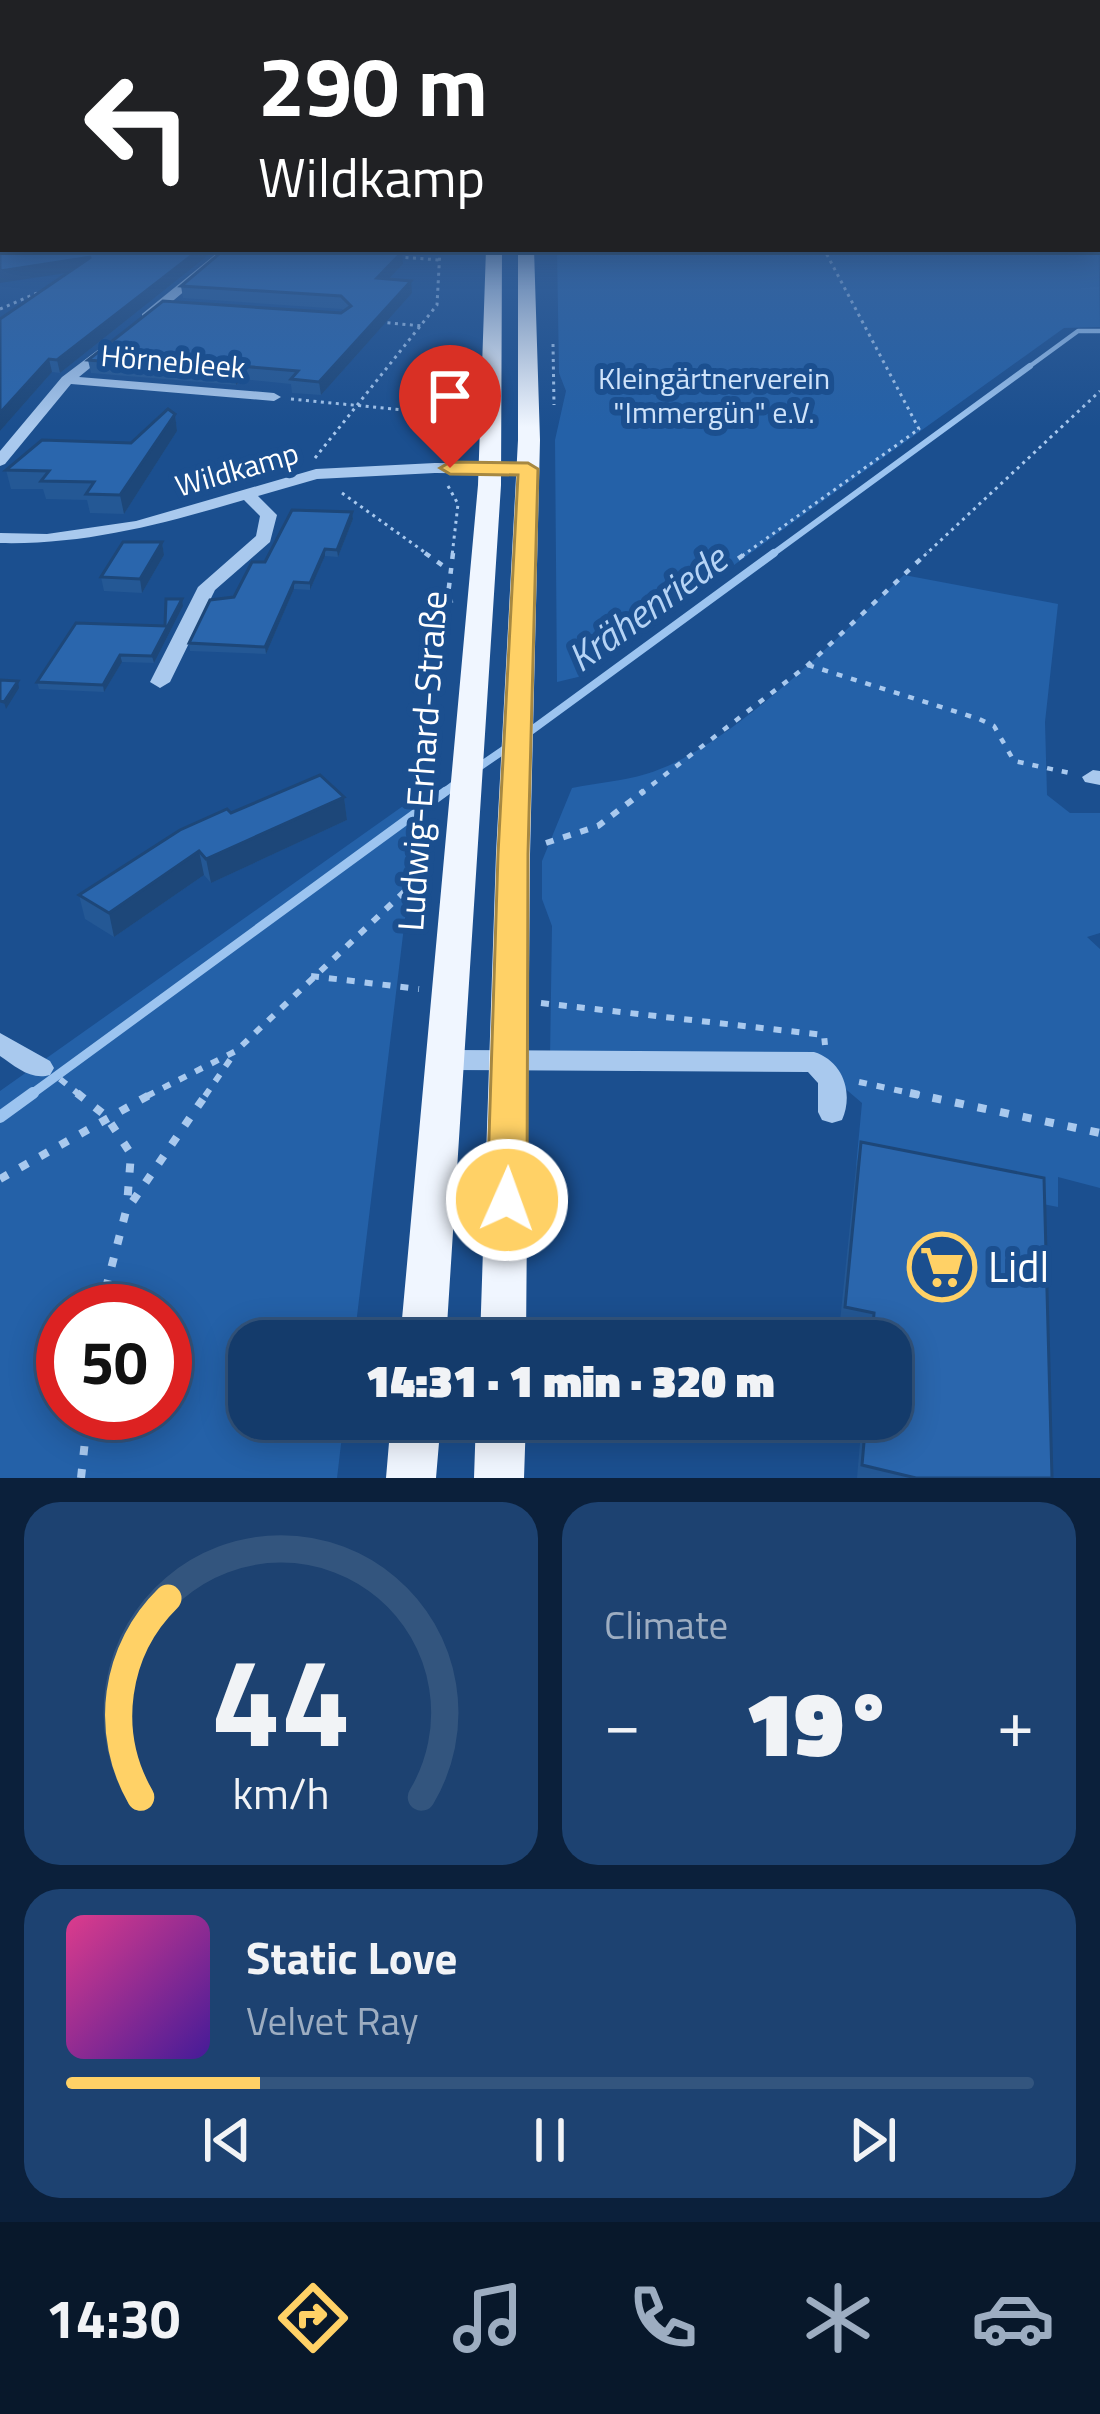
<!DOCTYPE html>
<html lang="en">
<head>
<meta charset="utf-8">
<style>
	:root { --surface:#143b6b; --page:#1d4271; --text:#f1f3f6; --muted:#9dadc1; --line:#33557e; --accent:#ffd166 }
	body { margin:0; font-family:"Titillium Web",sans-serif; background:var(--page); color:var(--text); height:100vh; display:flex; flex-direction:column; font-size:45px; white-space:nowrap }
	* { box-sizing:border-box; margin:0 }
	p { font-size:39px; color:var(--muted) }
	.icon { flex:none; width:66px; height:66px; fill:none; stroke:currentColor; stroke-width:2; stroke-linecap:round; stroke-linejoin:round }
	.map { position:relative; height:1478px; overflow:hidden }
	.details { display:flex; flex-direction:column; gap:24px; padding:24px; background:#0b203b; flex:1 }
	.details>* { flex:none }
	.guide { position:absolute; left:0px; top:0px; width:1101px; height:252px; box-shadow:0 6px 30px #0003,0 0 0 3px var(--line); background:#202124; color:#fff; overflow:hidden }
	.speed { position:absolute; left:36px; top:1284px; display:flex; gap:24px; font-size:60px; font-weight:700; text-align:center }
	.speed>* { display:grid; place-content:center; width:156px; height:156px; border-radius:50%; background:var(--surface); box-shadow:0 6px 30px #0003,0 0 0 3px var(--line); line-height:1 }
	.speed .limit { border:18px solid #d22; background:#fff; color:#111 }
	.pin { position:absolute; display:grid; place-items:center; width:102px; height:102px; color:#fff; margin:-123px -51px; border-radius:50% 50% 50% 0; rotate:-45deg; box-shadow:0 0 12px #0007 }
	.pin .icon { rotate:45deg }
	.me { position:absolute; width:132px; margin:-66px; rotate:2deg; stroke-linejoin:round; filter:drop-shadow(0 0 9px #0008) }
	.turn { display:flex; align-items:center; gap:42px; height:252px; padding:0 60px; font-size:54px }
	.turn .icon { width:156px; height:156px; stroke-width:2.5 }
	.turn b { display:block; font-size:84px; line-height:102px }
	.big { font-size:90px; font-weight:800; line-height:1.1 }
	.details .widget { flex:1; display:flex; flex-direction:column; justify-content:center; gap:18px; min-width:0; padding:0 42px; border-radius:36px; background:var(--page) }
	.details .dial { align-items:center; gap:0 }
	.dial svg { height:312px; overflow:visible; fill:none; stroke:var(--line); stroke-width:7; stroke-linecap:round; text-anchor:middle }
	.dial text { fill:var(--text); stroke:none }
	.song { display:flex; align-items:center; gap:36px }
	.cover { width:144px; height:144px; border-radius:18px; background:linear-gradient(135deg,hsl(330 70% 55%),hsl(260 70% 35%)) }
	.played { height:12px; border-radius:6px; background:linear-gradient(90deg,var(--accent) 20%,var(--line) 20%) }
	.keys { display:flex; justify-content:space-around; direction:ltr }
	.heat { display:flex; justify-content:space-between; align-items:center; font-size:66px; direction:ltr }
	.details .tiles { flex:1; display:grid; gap:24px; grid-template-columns:1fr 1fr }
	.widget:last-child { grid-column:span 2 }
	.trip { position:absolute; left:228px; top:1320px; width:684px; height:120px; border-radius:36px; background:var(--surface); box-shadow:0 6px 30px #0003,0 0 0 3px var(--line); font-weight:800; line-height:120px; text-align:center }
	.dock { display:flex; height:192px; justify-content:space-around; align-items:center; background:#08182b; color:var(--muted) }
	.dock .icon { width:84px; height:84px }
	.dock .active { color:var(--accent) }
	.dock b { font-size:54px; color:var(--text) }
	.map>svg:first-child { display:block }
	.green { fill:#2461a8; fill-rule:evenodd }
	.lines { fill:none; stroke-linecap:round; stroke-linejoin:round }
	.stream-far4 { stroke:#9cc4f0; stroke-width:4.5 }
	.stream-far3 { stroke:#9cc4f0; stroke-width:6 }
	.stream-far2 { stroke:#9cc4f0; stroke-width:8 }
	.stream-far1 { stroke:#9cc4f0; stroke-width:9 }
	.stream { stroke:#9cc4f0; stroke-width:12 }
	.path-far3 { stroke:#a9c9ee; stroke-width:3; stroke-dasharray:3 4.5; stroke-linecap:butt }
	.path-far2 { stroke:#a9c9ee; stroke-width:4.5; stroke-dasharray:6 9; stroke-linecap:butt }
	.path-far1 { stroke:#a9c9ee; stroke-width:6; stroke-dasharray:8 10; stroke-linecap:butt }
	.path { stroke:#a9c9ee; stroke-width:8; stroke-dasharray:9 14; stroke-linecap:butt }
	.minor { fill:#a9c9ee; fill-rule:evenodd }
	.major { fill:#f0f6ff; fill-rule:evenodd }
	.wall { fill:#245895 }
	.shaded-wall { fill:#1d4779 }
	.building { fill:#2a66ad; stroke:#1d4779; stroke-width:3 }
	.route { fill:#ffd166; stroke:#a68842; stroke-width:3 }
	.labels { text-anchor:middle; stroke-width:12; stroke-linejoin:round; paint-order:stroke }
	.far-street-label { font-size:30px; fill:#fff; stroke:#1b4f8f }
	.far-park-label { font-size:30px; fill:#cfe3fa; stroke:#1b4f8f }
	.street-label { font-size:36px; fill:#fff; stroke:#1b4f8f }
	.water-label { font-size:39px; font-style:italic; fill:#b5d3f5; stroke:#1b4f8f }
	.near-poi-label { font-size:42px; fill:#fff; stroke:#1b4f8f; text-anchor:start }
</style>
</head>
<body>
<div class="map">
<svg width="1100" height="1478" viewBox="0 0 1100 1478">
	<rect width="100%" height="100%" fill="#1b4f8f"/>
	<path class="green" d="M1098 220 1100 327 1064 328 578 677 557 682 555 440 566 391 559 373 557 249H1098Z
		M904 575 1058 604 1045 722 1047 795 1070 813H1100V933L1087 937 1100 949V1188L1058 1177V1207L856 1167 862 1103 814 1062 550 1059 552 926 542 899V861L572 788C596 783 623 781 646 774 728 750 840 635 904 575Z
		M420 794 354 1341H249V1419H344L337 1478H0V1091ZM63 1311H165V1413H63Z"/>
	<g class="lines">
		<path class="stream-far4" d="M1026 369 1078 331H1100"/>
		<path class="stream-far3" d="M770 556 1030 366"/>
		<path class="stream-far2" d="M525 735 774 553
			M476 769 508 747
			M442 794 454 785"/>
		<path class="stream-far1" d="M29 1096 446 791"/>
		<path class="stream" d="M0 1117 33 1093"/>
		<path class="path-far3" d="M398 257 440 260
			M0 309 42 291
			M380 322 422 326
			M553 344 554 405
			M291 399 465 416
			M452 451V444L465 432
			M315 458 437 305 440 249
			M448 486 458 504 452 556
			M342 493 430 556
			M742 556 919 429 824 249
			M924 556 1100 391"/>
		<path class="path-far2" d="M425 553 449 570
			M453 553 448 595 453 607
			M610 633 651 621 746 553
			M808 665 979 719 994 726 1014 761 1070 773
			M640 794 808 665 927 553"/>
		<path class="path-far1" d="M546 843 598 826 644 791
			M311 976 419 989
			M541 1003 824 1035 825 1045
			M60 1079 81 1096
			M859 1082 924 1096
			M147 1096 236 1051 404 892 431 883
			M205 1096 234 1054"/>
		<path class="path" d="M77 1093 106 1116 131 1154 127 1205
			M910 1093 1100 1133
			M0 1179 153 1093
			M100 1311 126 1211 207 1093
			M81 1478 88 1413"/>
		<path class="minor" d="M222 249H235L150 320H142V314Z
			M107 343 114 347 112 350 79 377 274 393 281 397 274 401 71 384 5 464 0 466V451L62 377Z
			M435 463 528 464 536 469 528 474 435 473 317 479 258 496 277 515 270 542 215 590 170 682 160 688 150 682 198 587 256 536 260 516 244 500C163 524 85 545 0 543V533L47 534 136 521 316 469Z
			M1093 770 1100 771V785L1085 782 1082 777Z
			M0 1033 50 1061 54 1068 50 1075C31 1081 15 1066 0 1056Z
			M449 1050 814 1052C843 1061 854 1093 842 1120L832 1123 822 1120 818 1112V1083L808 1072 449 1070 439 1067 435 1060 439 1053Z"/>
		<path class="major" d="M486 249H502L501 485 446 1341H400L478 485Z
			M518 249H534L540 440 530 854 526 1341H480L496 854 518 440Z
			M391 1419H441L436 1478H386Z
			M476 1419H526L524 1478H474Z"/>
	</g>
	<path class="wall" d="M3 249H216L60 373 52 372 0 431 68 273Z
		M374 250 403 264 388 279 412 293 321 395 292 393 291 384 242 379 236 385 91 373 88 360 341 313 344 311 342 309 183 298 181 286Z
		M175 414 177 431 124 514 90 513 87 500 46 499 43 489H11L6 470 131 443Z
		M352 512 353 519 338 557 325 556 310 590 294 589 266 654 190 651 189 643 265 562Z
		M162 542 164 555 142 593 104 591 101 577Z
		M182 599 183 606 154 663 122 662 104 692 39 689 37 682 165 626Z
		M344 797 347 820 211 883 204 875 114 937 85 919 79 895 231 813Z
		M861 1142 1052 1478H857L862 1419H891V1341H869V1338L839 1331 856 1167Z"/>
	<path class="shaded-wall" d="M200 249H216L60 373 57 360Z
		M402 252 403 264 378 290 377 278Z
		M91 257 93 269 0 283V271Z
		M411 281 412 293 321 395 319 382Z
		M49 359 52 372 0 431V413Z
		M240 366 242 379 236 385 234 372Z
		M175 414 177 431 124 514 120 495Z
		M352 512 353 519 338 557 337 550Z
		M162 542 164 555 142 593 140 579Z
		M325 549V556L310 590V583Z
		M294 582V589L266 654 265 647Z
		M182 599 183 606 154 663 152 656Z
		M120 655 122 662 104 692 103 685Z
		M18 681 19 688 6 709 4 702Z
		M344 797 347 820 211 883 206 859Z
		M199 851 204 875 114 937 109 913Z"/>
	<path class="building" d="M0 223H3V249H200L57 360 49 359 0 413V319L91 257 0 271Z
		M225 249H363L402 252 377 278 411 281 319 382 291 379 298 371 240 366 234 372 88 360 163 301 341 313 351 306 341 296 181 286Z
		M168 409 175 414 120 495 86 494 94 482 41 481 49 471 6 470 42 440 131 443Z
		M292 510 352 512 337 550 325 549 310 583 294 582 265 647 189 643 210 600 234 597 252 562H265Z
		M123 542H162L140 579 101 577Z
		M166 599H182L152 656 120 655 103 685 37 682 76 623 165 626Z
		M0 680 18 681 4 702 0 701Z
		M320 775 344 797 206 859 199 851 109 913 79 895 180 830 227 809 231 813Z
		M861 1142 1044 1178 1052 1478H916L862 1465 866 1419H891V1341H872L874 1313 845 1307Z"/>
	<linearGradient id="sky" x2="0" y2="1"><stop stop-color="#0f2b4f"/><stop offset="0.52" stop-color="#39639b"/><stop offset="1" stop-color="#39639b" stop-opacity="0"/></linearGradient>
	<rect width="1100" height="427" fill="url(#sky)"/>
	<path class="route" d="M528 463 538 469 528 854 527 1200 521 1211 507 1216 493 1211 487 1200 498 854 518 475 450 474 440 468 450 462Z"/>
	<defs>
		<symbol id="supermarket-ring" viewBox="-11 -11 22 22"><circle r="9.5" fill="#1b4f8f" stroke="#ffd166" stroke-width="1.5"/><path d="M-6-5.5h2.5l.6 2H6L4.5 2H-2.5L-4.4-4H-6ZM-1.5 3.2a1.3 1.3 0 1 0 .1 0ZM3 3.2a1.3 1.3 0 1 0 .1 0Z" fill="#ffd166"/></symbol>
	</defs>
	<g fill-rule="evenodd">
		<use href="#supermarket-ring" x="904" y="1229" width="76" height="76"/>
	</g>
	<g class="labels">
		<g class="far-street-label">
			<text transform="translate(173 362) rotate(5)" y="10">Hörnebleek</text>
			<text transform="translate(237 470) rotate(-16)" y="10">Wildkamp</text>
		</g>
		<g class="far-park-label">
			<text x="714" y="389">Kleingärtnerverein<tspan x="714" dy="34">"Immergün" e.V.</tspan></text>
		</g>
		<g class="street-label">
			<text transform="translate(422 761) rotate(-86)" y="13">Ludwig-Erhard-Straße</text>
		</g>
		<g class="water-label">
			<text transform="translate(647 608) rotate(-36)" y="14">Krähenriede</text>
		</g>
		<g class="near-poi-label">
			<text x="988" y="1282">Lidl</text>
		</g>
	</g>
</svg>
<div class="speed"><div class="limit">50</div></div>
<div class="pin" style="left:450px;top:468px;background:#d93025"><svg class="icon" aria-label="arrive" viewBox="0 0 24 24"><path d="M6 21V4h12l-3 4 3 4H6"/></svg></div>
<svg class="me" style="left:507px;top:1200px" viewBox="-20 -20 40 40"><circle r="17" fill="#ffd166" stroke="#fff" stroke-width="3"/><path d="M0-11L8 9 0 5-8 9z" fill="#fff"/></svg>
<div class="trip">14:31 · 1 min · 320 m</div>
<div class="guide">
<div class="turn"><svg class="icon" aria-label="left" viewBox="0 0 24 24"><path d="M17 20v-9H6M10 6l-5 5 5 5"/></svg><div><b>290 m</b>Wildkamp</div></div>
</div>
</div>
<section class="details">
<div class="tiles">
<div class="widget dial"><svg viewBox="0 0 100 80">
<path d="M14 69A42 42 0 1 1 86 69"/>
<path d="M14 69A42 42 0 0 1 21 18" stroke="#ffd166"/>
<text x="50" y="56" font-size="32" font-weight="700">44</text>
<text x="50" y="72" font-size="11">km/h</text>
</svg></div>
<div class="widget"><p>Climate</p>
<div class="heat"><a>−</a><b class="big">19°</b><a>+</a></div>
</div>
<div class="widget">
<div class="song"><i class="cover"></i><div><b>Static Love</b><p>Velvet Ray</p></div></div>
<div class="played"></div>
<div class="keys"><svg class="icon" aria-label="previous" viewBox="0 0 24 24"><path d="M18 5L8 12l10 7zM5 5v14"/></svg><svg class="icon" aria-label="pause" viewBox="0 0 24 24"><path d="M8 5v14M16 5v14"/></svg><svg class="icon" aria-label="next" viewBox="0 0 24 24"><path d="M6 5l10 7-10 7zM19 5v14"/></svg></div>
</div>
</div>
</section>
<nav class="dock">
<b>14:30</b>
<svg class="icon active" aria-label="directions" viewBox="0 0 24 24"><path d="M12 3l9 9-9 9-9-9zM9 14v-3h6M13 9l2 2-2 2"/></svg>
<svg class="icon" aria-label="music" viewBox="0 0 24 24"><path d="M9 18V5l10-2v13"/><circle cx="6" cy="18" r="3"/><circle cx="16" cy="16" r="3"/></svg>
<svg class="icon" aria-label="phone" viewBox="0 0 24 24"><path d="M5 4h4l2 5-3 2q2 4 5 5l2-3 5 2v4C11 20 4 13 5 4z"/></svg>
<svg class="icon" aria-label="climate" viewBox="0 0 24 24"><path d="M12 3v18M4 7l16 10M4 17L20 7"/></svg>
<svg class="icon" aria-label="car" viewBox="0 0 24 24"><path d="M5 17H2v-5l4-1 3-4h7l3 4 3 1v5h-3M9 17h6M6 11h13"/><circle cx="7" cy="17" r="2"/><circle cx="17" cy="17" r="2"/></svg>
</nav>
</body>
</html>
